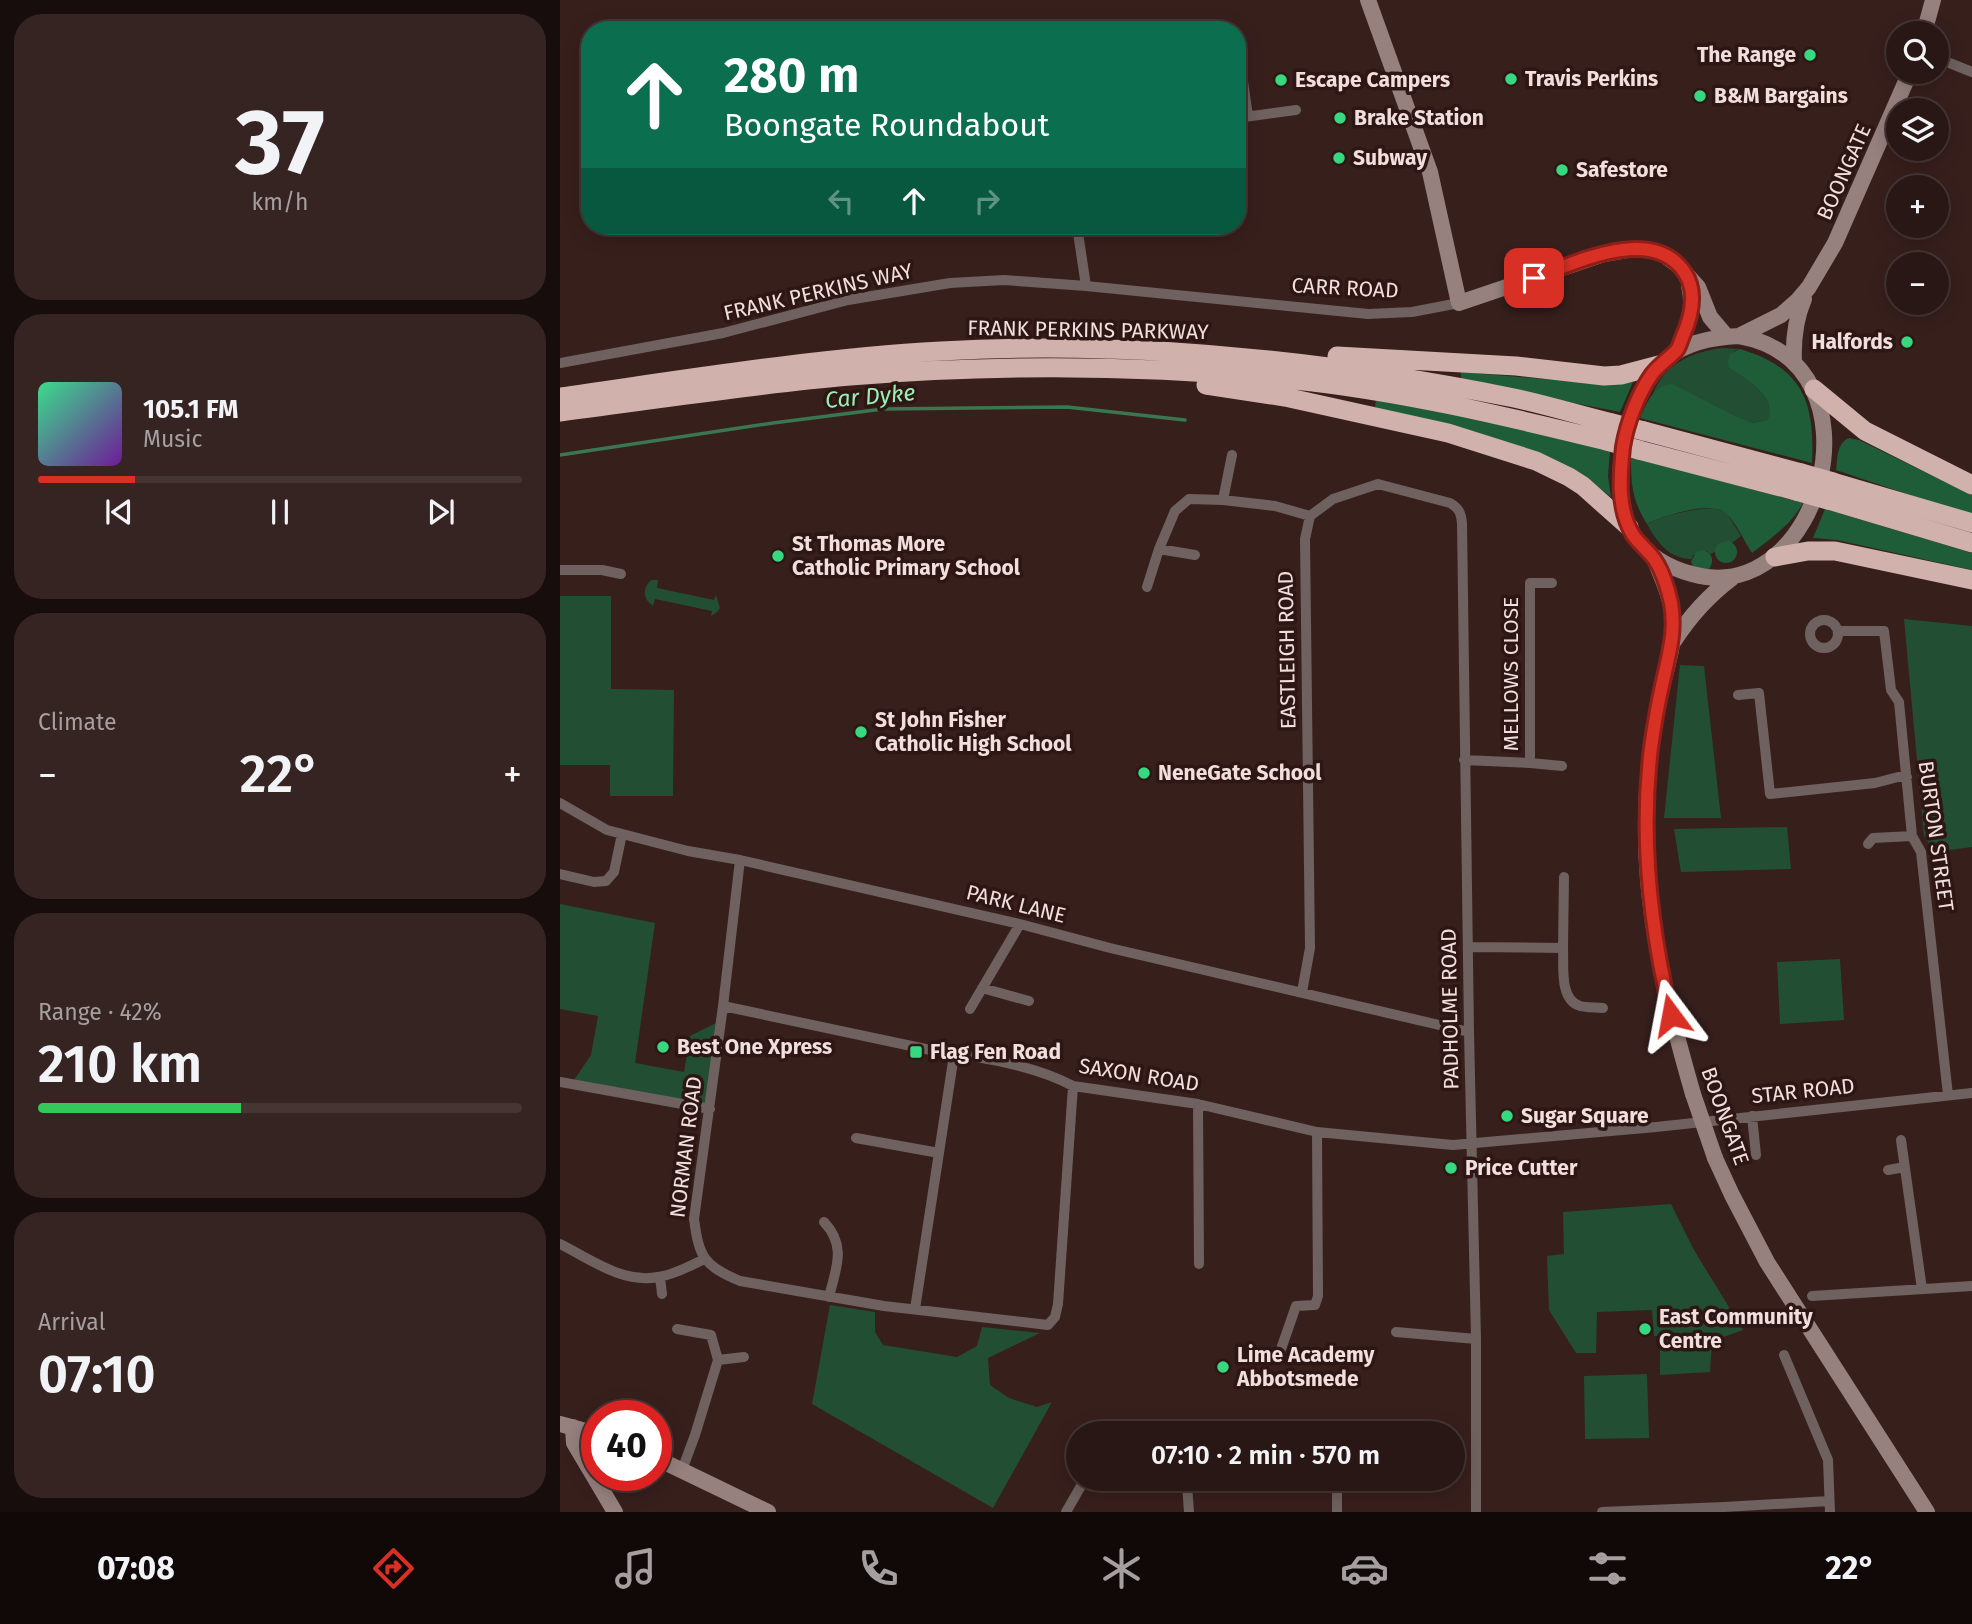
<!DOCTYPE html>
<html lang="en">
<head>
<meta charset="utf-8">
<style>
	:root { --surface:#291715; --page:#352422; --text:#f1f3f6; --muted:#a59fa0; --line:#453634; --accent:#d93025 }
	body { margin:0; font-family:"Fira Sans",sans-serif; background:var(--page); color:var(--text); height:100vh; display:flex; flex-direction:column; font-size:26px; white-space:nowrap }
	* { box-sizing:border-box; margin:0 }
	p { font-size:23px; color:var(--muted) }
	.icon { flex:none; width:38px; height:38px; fill:none; stroke:currentColor; stroke-width:2; stroke-linecap:round; stroke-linejoin:round }
	.map { position:relative; flex:1; overflow:hidden }
	.panel { display:flex; flex-direction:column; gap:14px; padding:14px; background:#170d0c; width:560px }
	.panel>* { flex:none }
	.top-card { position:absolute; left:21px; top:21px; width:665px; height:214px; border-radius:28px; box-shadow:0 4px 18px #0003,0 0 0 2px var(--line); background:#0b6e4f; color:#fff; overflow:hidden }
	.fabs { position:absolute; left:1326px; top:21px; display:grid; gap:14px }
	.fabs a { display:grid; place-items:center; width:63px; height:63px; border-radius:50%; background:var(--surface); box-shadow:0 4px 18px #0003,0 0 0 2px var(--line); font-size:35px }
	.speed { position:absolute; left:21px; top:1400px; display:flex; gap:14px; font-size:35px; font-weight:700; text-align:center }
	.speed>* { display:grid; place-content:center; width:91px; height:91px; border-radius:50%; background:var(--surface); box-shadow:0 4px 18px #0003,0 0 0 2px var(--line); line-height:1 }
	.speed .limit { border:10px solid #d22; background:#fff; color:#111 }
	.pin { position:absolute; display:grid; place-items:center; width:60px; height:60px; color:#fff; margin:-30px; border-radius:14px; box-shadow:0 4px 10px #0006 }
	.me { position:absolute; width:77px; margin:-38px; rotate:347deg; stroke-linejoin:round; filter:drop-shadow(0 0 5px #0008) }
	.turn { display:flex; align-items:center; gap:24px; height:147px; padding:0 28px; font-size:32px }
	.turn .icon { width:91px; height:91px; stroke-width:2.5 }
	.turn b { display:block; font-size:49px; line-height:60px }
	.lanes { display:flex; align-items:center; height:66px; padding:0 28px; background:#0003; justify-content:center; gap:35px; direction:ltr }
	.lanes .off { opacity:.35 }
	.big { font-size:52px; font-weight:600; line-height:1.1 }
	.panel .card { flex:1; display:flex; flex-direction:column; justify-content:center; gap:10px; min-width:0; padding:0 24px; border-radius:28px; background:var(--page) }
	.panel .dial { align-items:center; gap:0 }
	.dial b { font-size:91px; line-height:1 }
	.song { display:flex; align-items:center; gap:21px }
	.cover { width:84px; height:84px; border-radius:10px; background:linear-gradient(135deg,hsl(150 70% 55%),hsl(280 70% 35%)) }
	.played { height:7px; border-radius:4px; background:linear-gradient(90deg,var(--accent) 20%,var(--line) 20%) }
	.keys { display:flex; justify-content:space-around; direction:ltr }
	.heat { display:flex; justify-content:space-between; align-items:center; font-size:38px; direction:ltr }
	.charge { height:10px; border-radius:5px; background:linear-gradient(90deg,#34c759 42%,var(--line) 0) }
	.trip { position:absolute; left:506px; top:1421px; width:399px; height:70px; border-radius:35px; background:var(--surface); box-shadow:0 4px 18px #0003,0 0 0 2px var(--line); font-weight:600; line-height:70px; text-align:center }
	.tab-bar { display:flex; height:112px; justify-content:space-around; align-items:center; background:#100908; color:var(--muted) }
	.tab-bar .icon { width:49px; height:49px }
	.tab-bar .active { color:var(--accent) }
	.tab-bar b { font-size:32px; color:var(--text) }
	main { display:flex; flex:1; min-height:0 }
	.map>svg:first-child { display:block }
	.green { fill:#224f33 }
	.forest { fill:#1f5d38 }
	.lines { fill:none; stroke-linecap:round; stroke-linejoin:round }
	.stream { stroke:#3a7750; stroke-width:3.5 }
	.street { stroke:#6e615f; stroke-width:10 }
	.secondary { stroke:#96817e; stroke-width:16 }
	.highway { stroke:#d1b1ac; stroke-width:19 }
	.secondary-bridge { stroke:#96817e; stroke-width:16 }
	.highway-bridge { stroke:#d1b1ac; stroke-width:19 }
	.route-casing { stroke:#8d1f18; stroke-width:18 }
	.route { stroke:#d93025; stroke-width:12 }
	.poi-dot { fill:#36d880; stroke:#2d1613; stroke-width:2.5 }
	.labels { text-anchor:middle; stroke-width:7; stroke-linejoin:round; paint-order:stroke }
	.poi-label { font-size:21px; font-weight:bold; fill:#f0dfdc; stroke:#2d1613; text-anchor:start }
	.street-label { font-size:21px; fill:#f0dfdc; stroke:#2d1613 }
	.water-label { font-size:23px; font-style:italic; fill:#98f0b5; stroke:#2d1613 }
</style>
</head>
<body>
<main>
<section class="panel">
<div class="card dial"><b>37</b><p>km/h</p></div>
<div class="card">
<div class="song"><i class="cover"></i><div><b>105.1 FM</b><p>Music</p></div></div>
<div class="played"></div>
<div class="keys"><svg class="icon" aria-label="previous" viewBox="0 0 24 24"><path d="M18 5L8 12l10 7zM5 5v14"/></svg><svg class="icon" aria-label="pause" viewBox="0 0 24 24"><path d="M8 5v14M16 5v14"/></svg><svg class="icon" aria-label="next" viewBox="0 0 24 24"><path d="M6 5l10 7-10 7zM19 5v14"/></svg></div>
</div>
<div class="card"><p>Climate</p>
<div class="heat"><a>−</a><b class="big">22°</b><a>+</a></div>
</div>
<div class="card"><p>Range · 42%</p><b class="big">210 km</b><div class="charge"></div></div>
<div class="card"><p>Arrival</p><b class="big">07:10</b></div>
</section>
<div class="map">
<svg width="1412" height="1512" viewBox="0 0 1412 1512">
	<rect width="100%" height="100%" fill="#371f1c"/>
	<path class="green" d="M1162 348 1180 349 1174 351 1169 368C1185 379 1219 397 1207 420L1193 423 1093 393C1105 364 1131 352 1162 348Z
		M1155 508 1166 512 1181 536 1172 543 1164 541 1158 545 1155 552 1150 554 1147 551 1133 555 1132 559C1109 559 1097 542 1087 524 1108 514 1132 509 1155 508Z
		M91 580H98L97 588 154 600 156 595 160 608 157 612 151 616 152 611 95 599 93 606C83 599 82 589 91 580Z
		M0 596H51V689L114 690 113 796H50V765H0Z
		M1344 619 1412 626V847L1375 852 1364 836Z
		M1120 665 1144 666 1161 818H1104Z
		M1227 827 1231 869 1121 872 1114 829Z
		M0 904 95 923 75 1063 124 1072 130 1036 158 1022 148 1106 12 1083 31 1055 38 1016 0 1009Z
		M1280 959 1284 1020 1220 1024 1217 962Z
		M1111 1204 1134 1250 1183 1330 1152 1341 1150 1372 1100 1375V1336H1094L1092 1310 1037 1312 1036 1353H1016L989 1310 987 1256 1004 1254 1003 1212Z
		M270 1305 315 1312V1332L323 1345 397 1357 417 1346 422 1327 480 1333 428 1358 430 1385 449 1398 477 1407 492 1402 433 1508 252 1404Z
		M1087 1374 1089 1438 1025 1439 1024 1376Z"/>
	<path class="forest" d="M1180 349C1243 368 1255 402 1252 463L1080 418C1087 403 1093 385 1112 384L1179 418 1193 423 1207 420C1219 397 1185 379 1169 368L1168 361 1170 354Z
		M901 372 1043 384 1073 382 1060 412 901 381Z
		M816 400 948 425 1050 451 1048 476 1051 497 1028 479 815 407Z
		M1289 438 1299 440 1412 495V516L1276 470C1278 458 1276 444 1289 438Z
		M1071 457 1243 503C1231 525 1211 538 1192 553 1185 542 1173 517 1163 511 1146 502 1103 516 1087 524 1072 500 1071 485 1071 457Z
		M1265 509 1412 553V570L1277 540 1253 538Z
		M1155 552a11 11 0 1 1 22 0a11 11 0 1 1-22 0Z
		M1143 550C1153 553 1155 562 1148 570L1133 566 1131 562 1136 552Z"/>
	<g class="lines">
		<path class="stream" d="M0 455 213 423 323 409 507 407 625 420"/>
		<path class="street" d="M679 54 688 116
			M1377 58 1412 72
			M677 118 736 110
			M517 226 526 286
			M0 363 163 333 288 300 390 283 444 280 526 286 808 314 852 312 899 303
			M663 500 672 455
			M750 516 773 499 818 484 890 503C899 508 901 513 902 523L909 1032 916 1339V1512
			M599 549 635 555
			M0 570H42L61 574
			M587 587 599 549 615 511 629 499 663 500 715 506 750 516
			M1250 634a14 14 0 1 1 28 0a14 14 0 1 1-28 0Z
			M1278 631H1324L1331 690 1339 702 1352 836 1361 852 1388 1095
			M1178 695 1199 693 1210 794 1315 783 1338 777H1347
			M904 760 970 763V583H992
			M970 763 1002 766
			M0 803 47 830 128 851 180 860 460 924 550 948 909 1032
			M1308 844 1313 838 1352 836
			M180 860 163 1006 134 1219C139 1257 144 1266 180 1281L324 1306 488 1325 495 1317 498 1304 513 1086
			M0 874 34 882 46 881 54 872 62 834
			M908 947 1003 948C1004 965 999 1000 1020 1006 1027 1008 1036 1007 1043 1008
			M1003 948 1004 877
			M422 988 469 1001
			M742 992 750 948 745 539 750 516
			M163 1006 394 1055C430 1057 481 1069 513 1086L638 1104 757 1132 893 1145 1096 1127 1412 1093
			M410 1009 460 924
			M0 1082 150 1109
			M638 1104 639 1264
			M1192 1116 1196 1155
			M296 1138 379 1153
			M1341 1140 1362 1289
			M1328 1170 1345 1167
			M264 1222C287 1246 276 1268 269 1297
			M0 1244C30 1259 63 1284 98 1277 114 1275 131 1265 145 1259
			M100 1277 102 1294
			M1252 1296 1412 1286
			M355 1309 394 1055
			M117 1329 151 1335 158 1360 135 1435 122 1470
			M836 1332 916 1339
			M721 1349 736 1306 755 1305 758 1296 757 1132
			M1224 1355 1268 1460 1270 1512
			M158 1360 184 1357
			M620 1479 627 1484 629 1512
			M777 1479V1512
			M506 1512 525 1479
			M1042 1512 1164 1507 1269 1501"/>
		<path class="secondary" d="M808 0 870 172 899 303 1044 254 1072 249H1086L1103 254 1119 266 1138 287 1150 317 1167 337
			M1364 33 1373 0
			M1179 336C1328 362 1262 610 1132 574 1109 568 1089 557 1075 537 1043 492 1067 390 1109 357 1129 341 1155 337 1179 336Z
			M1179 336 1221 315 1238 300 1249 287 1275 243 1350 72
			M1117 351C1128 325 1135 313 1129 285
			M1234 362C1233 339 1235 320 1244 299
			M1093 556C1102 578 1112 598 1113 622 1115 648 1104 674 1099 700 1090 746 1085 792 1086 838 1087 925 1109 1011 1133 1094
			M1114 641C1130 616 1148 596 1172 578
			M1155 1158 1172 1195 1207 1262 1367 1512
			M0 1424 37 1434
			M13 1427 14 1443 55 1512
			M96 1458 208 1512"/>
		<path class="highway" d="M777 356 956 366 1044 376 1061 375 1099 365
			M646 385 725 397 888 433 976 461 1009 477 1023 486 1069 527
			M1254 389 1305 431 1412 485
			M0 397C127 379 254 358 381 351 573 340 766 360 954 398 987 405 1019 415 1052 423
			M0 412C96 400 193 384 290 376 438 364 587 365 735 380 840 391 945 416 1047 441
			M1084 431 1241 473
			M1079 450 1236 491
			M1273 482 1412 523
			M1268 500 1412 543
			M1215 557 1248 551H1275L1412 580"/>
		<path class="secondary-bridge" d="M1133 1094 1155 1158"/>
		<path class="highway-bridge" d="M1052 423 1084 431
			M1047 441 1079 450
			M1241 473 1273 482
			M1236 491 1268 500"/>
	</g>
	<g class="lines">
		<defs>
			<path id="route" d="M974 278C1015 263 1093 224 1125 273 1138 293 1131 318 1122 338 1120 343 1119 349 1115 352 1107 360 1099 365 1092 374 1078 394 1067 423 1063 447 1060 476 1057 509 1073 535 1078 542 1085 548 1091 555 1101 566 1108 588 1111 603 1116 631 1109 654 1103 681 1098 703 1094 726 1091 748 1080 839 1090 927 1111 1015"/>
		</defs>
		<use href="#route" class="route-casing"/>
		<use href="#route" class="route"/>
	</g>
	<g class="poi-dot">
		<circle cx="1250" cy="55" r="7"/>
		<circle cx="951" cy="79" r="7"/>
		<circle cx="721" cy="80" r="7"/>
		<circle cx="1140" cy="96" r="7"/>
		<circle cx="780" cy="118" r="7"/>
		<circle cx="779" cy="158" r="7"/>
		<circle cx="1002" cy="170" r="7"/>
		<circle cx="1347" cy="342" r="7"/>
		<circle cx="218" cy="556" r="7"/>
		<circle cx="301" cy="732" r="7"/>
		<circle cx="584" cy="773" r="7"/>
		<circle cx="103" cy="1047" r="7"/>
		<rect x="349" y="1045" width="14" height="14" rx="3.5"/>
		<circle cx="947" cy="1116" r="7"/>
		<circle cx="891" cy="1168" r="7"/>
		<circle cx="1085" cy="1329" r="7"/>
		<circle cx="663" cy="1367" r="7"/>
	</g>
	<g class="labels">
		<g class="poi-label">
			<text x="1236" y="62" text-anchor="end">The Range</text>
			<text x="965" y="86">Travis Perkins</text>
			<text x="735" y="87">Escape Campers</text>
			<text x="1154" y="103">B&amp;M Bargains</text>
			<text x="794" y="125">Brake Station</text>
			<text x="793" y="165">Subway</text>
			<text x="1016" y="177">Safestore</text>
			<text x="1333" y="349" text-anchor="end">Halfords</text>
			<text x="232" y="551">St Thomas More<tspan x="232" dy="24">Catholic Primary School</tspan></text>
			<text x="315" y="727">St John Fisher<tspan x="315" dy="24">Catholic High School</tspan></text>
			<text x="598" y="780">NeneGate School</text>
			<text x="117" y="1054">Best One Xpress</text>
			<text x="370" y="1059">Flag Fen Road</text>
			<text x="961" y="1123">Sugar Square</text>
			<text x="905" y="1175">Price Cutter</text>
			<text x="1099" y="1324">East Community<tspan x="1099" dy="24">Centre</tspan></text>
			<text x="677" y="1362">Lime Academy<tspan x="677" dy="24">Abbotsmede</tspan></text>
		</g>
		<g class="street-label">
			<text transform="translate(1284 172) rotate(-66)" y="7">BOONGATE</text>
			<text transform="translate(785 288) rotate(3)" y="7">CARR ROAD</text>
			<text transform="translate(258 292) rotate(-13)" y="7">FRANK PERKINS WAY</text>
			<text transform="translate(528 330) rotate(1)" y="7">FRANK PERKINS PARKWAY</text>
			<text transform="translate(727 650) rotate(-91)" y="7">EASTLEIGH ROAD</text>
			<text transform="translate(951 674) rotate(-90)" y="7">MELLOWS CLOSE</text>
			<text transform="translate(1376 836) rotate(82)" y="7">BURTON STREET</text>
			<text transform="translate(456 904) rotate(14)" y="7">PARK LANE</text>
			<text transform="translate(890 1009) rotate(-91)" y="7">PADHOLME ROAD</text>
			<text transform="translate(579 1075) rotate(9)" y="7">SAXON ROAD</text>
			<text transform="translate(1243 1091) rotate(-6)" y="7">STAR ROAD</text>
			<text transform="translate(1165 1116) rotate(70)" y="7">BOONGATE</text>
			<text transform="translate(126 1147) rotate(-83)" y="7">NORMAN ROAD</text>
		</g>
		<g class="water-label">
			<text transform="translate(310 396) rotate(-5)" y="8">Car Dyke</text>
		</g>
	</g>
</svg>
<div class="fabs">
<a><svg class="icon" aria-label="search" viewBox="0 0 24 24"><circle cx="10" cy="10" r="6"/><path d="M15 15l6 6"/></svg></a>
<a><svg class="icon" aria-label="layers" viewBox="0 0 24 24"><path d="M12 4l9 5-9 5-9-5zM3 14l9 5 9-5"/></svg></a>
<a>+</a>
<a>−</a>
</div>
<div class="speed"><div class="limit">40</div></div>
<div class="pin" style="left:974px;top:278px;background:#d93025"><svg class="icon" aria-label="arrive" viewBox="0 0 24 24"><path d="M6 21V4h12l-3 4 3 4H6"/></svg></div>
<svg class="me" style="left:1111px;top:1015px" viewBox="-20 -20 40 40"><path d="M0-17L14 15 0 8-14 15z" fill="#d93025" stroke="#fff" stroke-width="4"/></svg>
<div class="trip">07:10 · 2 min · 570 m</div>
<div class="top-card">
<div class="turn"><svg class="icon" aria-label="ahead" viewBox="0 0 24 24"><path d="M12 20V5M6 11l6-6 6 6"/></svg><div><b>280 m</b>Boongate Roundabout</div></div>
<div class="lanes"><svg class="icon off" aria-label="left" viewBox="0 0 24 24"><path d="M17 20v-9H6M10 6l-5 5 5 5"/></svg><svg class="icon" aria-label="ahead" viewBox="0 0 24 24"><path d="M12 20V5M6 11l6-6 6 6"/></svg><svg class="icon off" aria-label="right" viewBox="0 0 24 24"><path d="M7 20v-9h11M14 6l5 5-5 5"/></svg></div>
</div>
</div>
</main>
<nav class="tab-bar">
<b>07:08</b>
<svg class="icon active" aria-label="directions" viewBox="0 0 24 24"><path d="M12 3l9 9-9 9-9-9zM9 14v-3h6M13 9l2 2-2 2"/></svg>
<svg class="icon" aria-label="music" viewBox="0 0 24 24"><path d="M9 18V5l10-2v13"/><circle cx="6" cy="18" r="3"/><circle cx="16" cy="16" r="3"/></svg>
<svg class="icon" aria-label="phone" viewBox="0 0 24 24"><path d="M5 4h4l2 5-3 2q2 4 5 5l2-3 5 2v4C11 20 4 13 5 4z"/></svg>
<svg class="icon" aria-label="climate" viewBox="0 0 24 24"><path d="M12 3v18M4 7l16 10M4 17L20 7"/></svg>
<svg class="icon" aria-label="car" viewBox="0 0 24 24"><path d="M5 17H2v-5l4-1 3-4h7l3 4 3 1v5h-3M9 17h6M6 11h13"/><circle cx="7" cy="17" r="2"/><circle cx="17" cy="17" r="2"/></svg>
<svg class="icon" aria-label="filters" viewBox="0 0 24 24"><path d="M4 7h16M4 17h16"/><circle cx="9" cy="7" r="2"/><circle cx="15" cy="17" r="2"/></svg>
<b>22°</b>
</nav>
</body>
</html>
